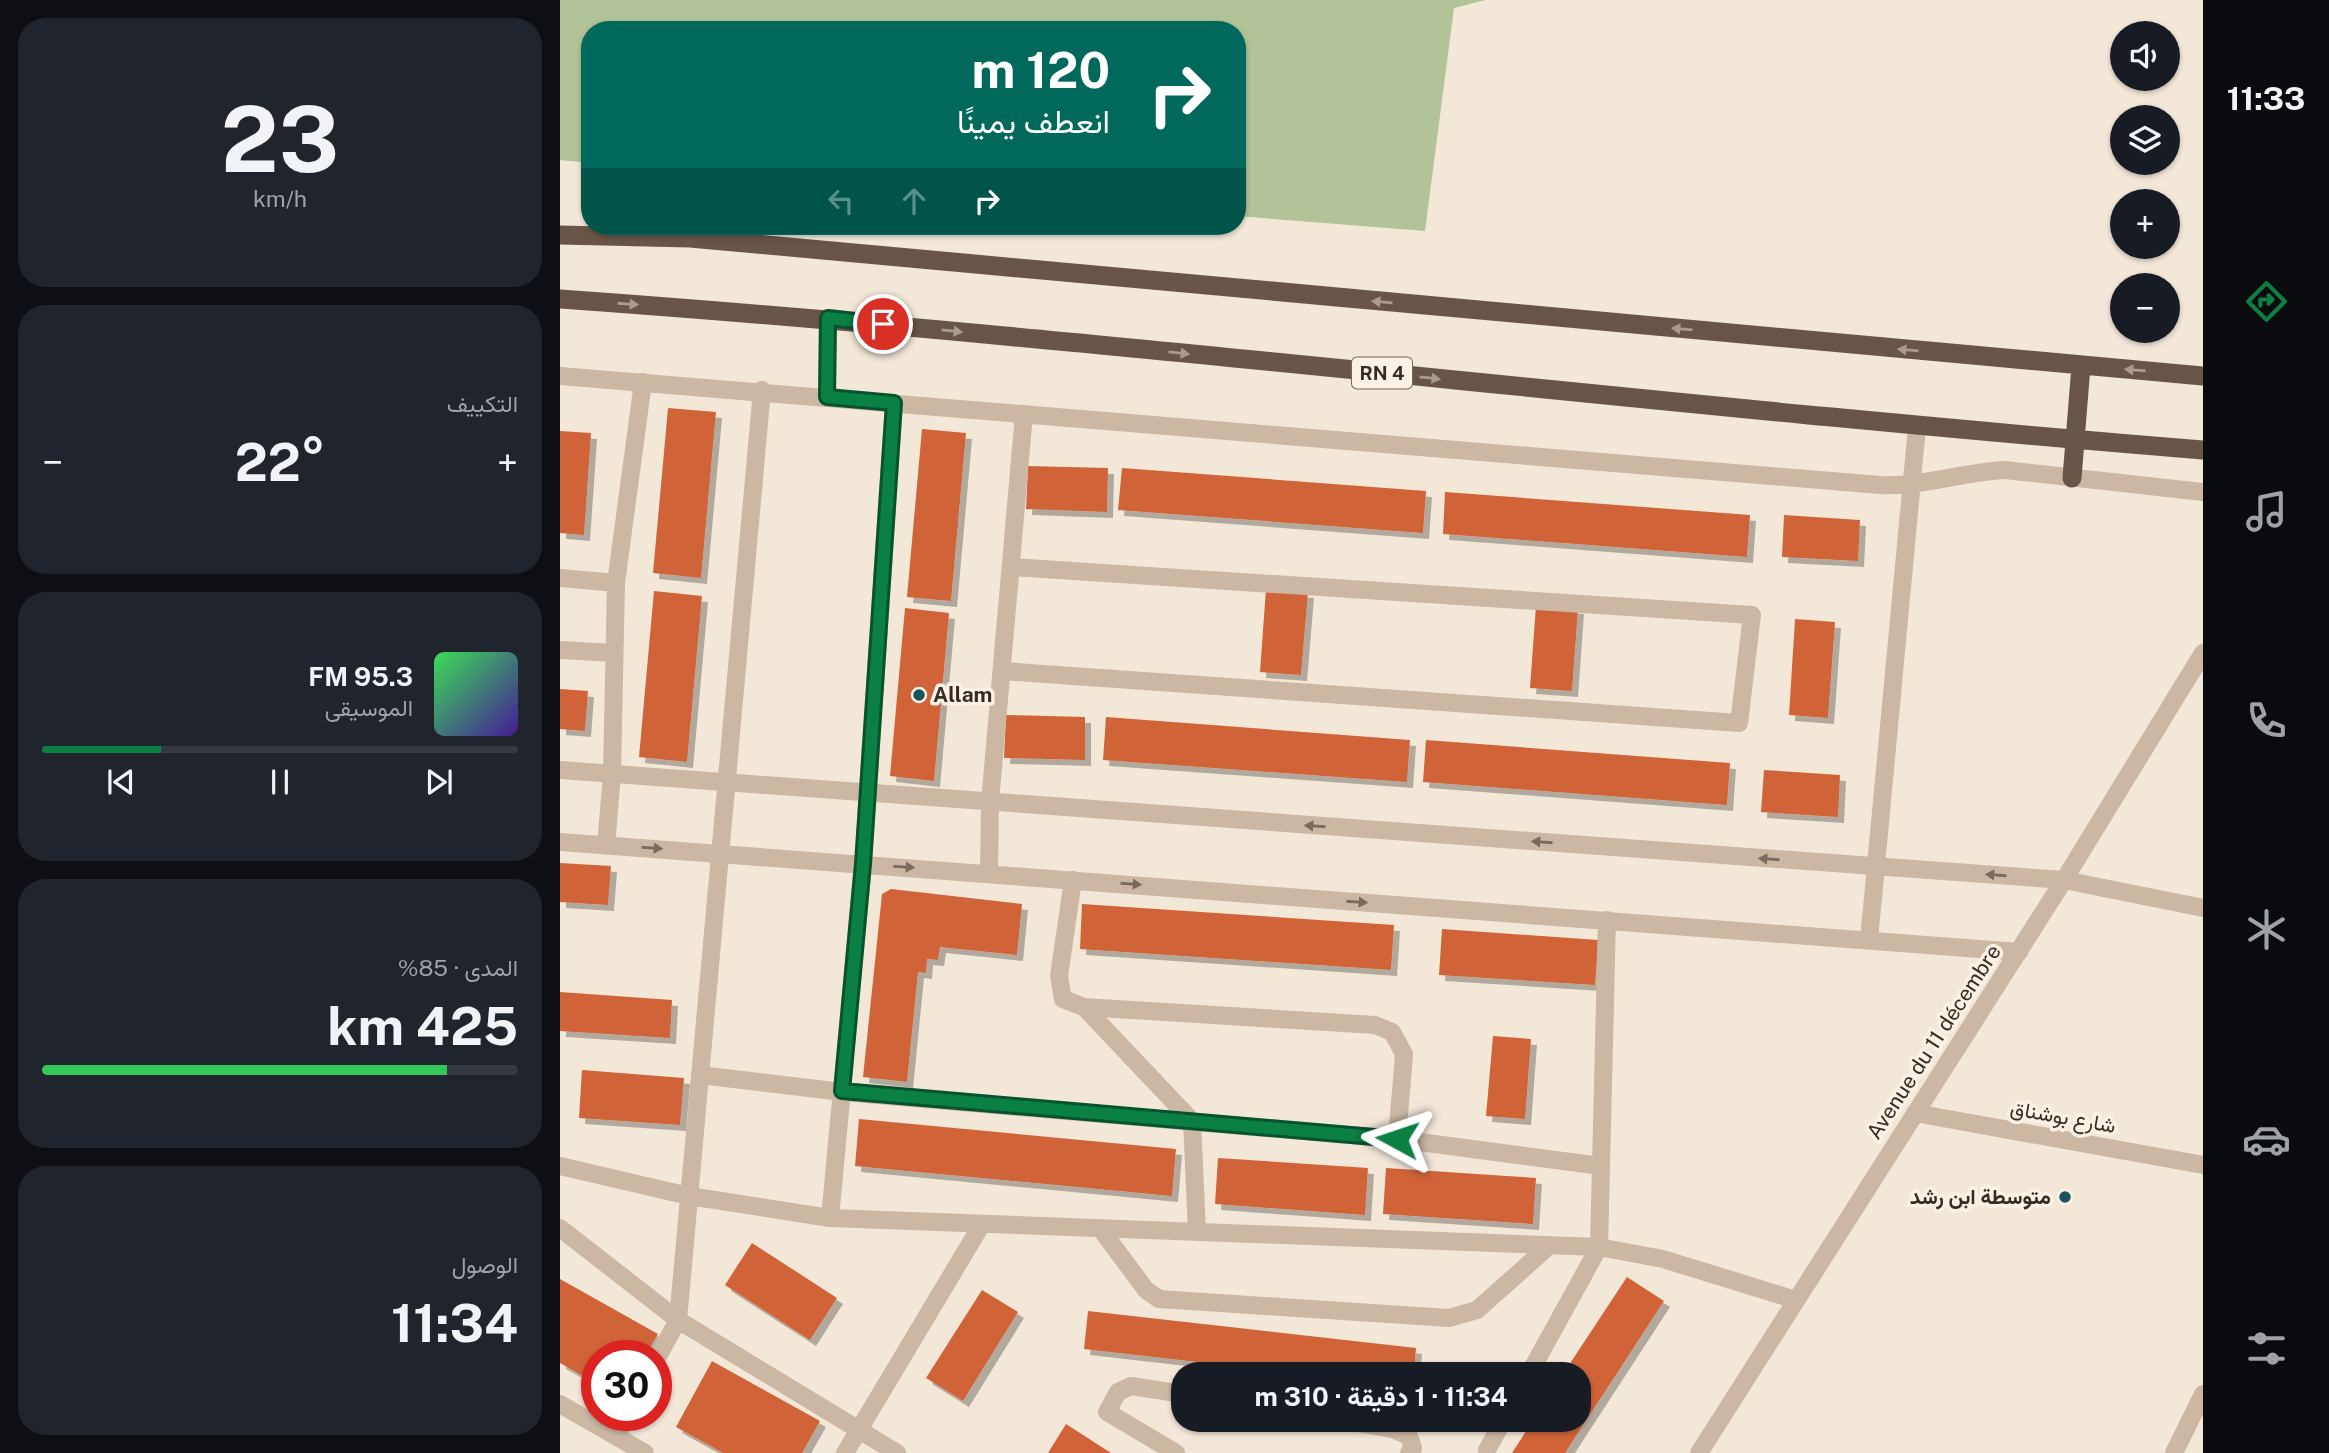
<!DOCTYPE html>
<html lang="ar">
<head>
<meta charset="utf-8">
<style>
	:root { --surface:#171b24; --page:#20242c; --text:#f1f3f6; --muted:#9ea1a6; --line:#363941; --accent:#0b8043 }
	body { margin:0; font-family:"Public Sans",Vazirmatn,sans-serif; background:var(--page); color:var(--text); direction:rtl; height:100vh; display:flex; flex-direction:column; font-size:26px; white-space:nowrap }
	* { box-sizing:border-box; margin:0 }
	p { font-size:23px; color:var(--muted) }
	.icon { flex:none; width:38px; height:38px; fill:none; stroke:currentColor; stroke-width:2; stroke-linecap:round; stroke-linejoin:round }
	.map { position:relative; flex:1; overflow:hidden; direction:ltr }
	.panel { display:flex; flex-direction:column; gap:18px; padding:18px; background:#0d0f14; width:560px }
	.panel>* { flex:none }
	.top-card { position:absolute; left:21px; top:21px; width:665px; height:214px; border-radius:28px; box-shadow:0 2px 5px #0004; direction:rtl; background:#00695c; color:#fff; overflow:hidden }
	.buttons { position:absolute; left:1550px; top:21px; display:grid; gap:14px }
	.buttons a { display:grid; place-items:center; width:70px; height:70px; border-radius:50%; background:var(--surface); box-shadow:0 2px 5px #0004; font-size:35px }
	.speed { position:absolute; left:21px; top:1340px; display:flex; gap:14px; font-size:35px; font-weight:700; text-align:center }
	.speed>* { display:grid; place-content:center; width:91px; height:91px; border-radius:50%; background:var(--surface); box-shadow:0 2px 5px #0004; line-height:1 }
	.speed .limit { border:10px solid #d22; background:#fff; color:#111 }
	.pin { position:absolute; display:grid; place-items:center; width:60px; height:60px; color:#fff; margin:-30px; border:4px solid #fff; border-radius:50%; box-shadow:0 2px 7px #0007 }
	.me { position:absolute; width:77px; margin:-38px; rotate:275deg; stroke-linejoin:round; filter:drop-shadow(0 0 5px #0008) }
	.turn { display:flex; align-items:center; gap:24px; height:147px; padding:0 21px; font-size:32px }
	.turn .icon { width:91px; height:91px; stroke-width:2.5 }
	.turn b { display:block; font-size:49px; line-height:60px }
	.lanes { display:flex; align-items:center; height:66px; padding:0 21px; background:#0003; justify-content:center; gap:35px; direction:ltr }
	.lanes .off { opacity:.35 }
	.big { font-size:52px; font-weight:700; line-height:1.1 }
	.panel .widget { flex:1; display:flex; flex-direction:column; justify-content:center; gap:10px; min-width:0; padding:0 24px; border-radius:28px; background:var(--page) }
	.panel .dial { align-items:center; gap:0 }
	.dial b { font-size:91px; line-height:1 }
	.song { display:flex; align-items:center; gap:21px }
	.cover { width:84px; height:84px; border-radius:10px; background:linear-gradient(135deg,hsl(130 70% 55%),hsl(260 70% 35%)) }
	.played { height:7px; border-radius:4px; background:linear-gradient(90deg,var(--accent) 25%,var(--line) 25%) }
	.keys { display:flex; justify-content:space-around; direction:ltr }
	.heat { display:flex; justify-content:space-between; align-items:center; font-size:38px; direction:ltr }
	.charge { height:10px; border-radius:5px; background:linear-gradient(90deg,#34c759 85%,var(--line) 0) }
	.trip { position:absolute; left:611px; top:1362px; width:420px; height:70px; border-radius:28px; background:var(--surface); box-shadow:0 2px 5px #0004; font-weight:700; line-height:70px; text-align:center; direction:rtl }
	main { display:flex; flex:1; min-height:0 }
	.tabs { display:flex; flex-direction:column; width:126px; justify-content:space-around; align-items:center; background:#090b0e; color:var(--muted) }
	.tabs .icon { width:49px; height:49px }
	.tabs .selected { color:var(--accent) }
	.tabs b { font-size:32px; color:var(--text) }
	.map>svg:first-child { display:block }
	.green { fill:#b2c397 }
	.building { fill:#d06439; filter:url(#shadow) }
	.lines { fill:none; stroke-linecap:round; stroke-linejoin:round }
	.service { stroke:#ccb7a3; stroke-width:18 }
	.minor { stroke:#ccb7a3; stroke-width:18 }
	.tertiary { stroke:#ccb7a3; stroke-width:18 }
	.trunk { stroke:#695448; stroke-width:19 }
	.oneway { fill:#ab9b8e }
	.oneway2 { fill:#7a6b5e }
	.route-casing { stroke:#07532c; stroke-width:18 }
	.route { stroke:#0b8043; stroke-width:12 }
	.poi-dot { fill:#18545b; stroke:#fbf1e4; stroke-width:2.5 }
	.labels { text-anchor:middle; stroke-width:7; stroke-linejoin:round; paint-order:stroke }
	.shield { fill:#fbf1e4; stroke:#71675f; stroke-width:2 }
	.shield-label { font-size:19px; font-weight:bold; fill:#362c26 }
	.poi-label { font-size:21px; font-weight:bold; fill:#362c26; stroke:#fbf1e4; text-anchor:start }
	.street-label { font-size:21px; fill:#362c26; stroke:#fbf1e4 }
</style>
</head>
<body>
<main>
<nav class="tabs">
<b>11:33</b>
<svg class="icon selected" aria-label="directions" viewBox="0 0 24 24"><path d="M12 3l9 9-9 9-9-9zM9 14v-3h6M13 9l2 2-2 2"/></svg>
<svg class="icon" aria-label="music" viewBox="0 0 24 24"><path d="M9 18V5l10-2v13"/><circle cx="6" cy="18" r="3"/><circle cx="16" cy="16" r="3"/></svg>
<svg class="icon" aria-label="phone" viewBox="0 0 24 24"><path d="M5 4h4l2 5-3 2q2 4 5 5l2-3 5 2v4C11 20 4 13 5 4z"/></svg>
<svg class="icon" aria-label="climate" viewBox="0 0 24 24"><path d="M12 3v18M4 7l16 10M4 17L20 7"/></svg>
<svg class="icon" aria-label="car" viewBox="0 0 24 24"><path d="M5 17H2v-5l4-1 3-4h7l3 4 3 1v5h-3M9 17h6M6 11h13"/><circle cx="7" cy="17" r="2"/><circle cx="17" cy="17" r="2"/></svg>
<svg class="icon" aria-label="filters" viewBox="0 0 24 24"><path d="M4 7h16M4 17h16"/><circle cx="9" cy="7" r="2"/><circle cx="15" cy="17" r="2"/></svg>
</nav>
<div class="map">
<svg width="1643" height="1453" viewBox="0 0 1643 1453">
	<defs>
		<filter id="shadow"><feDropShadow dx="6" dy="6" stdDeviation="0" flood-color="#0004"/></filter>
	</defs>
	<rect width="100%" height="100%" fill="#f3e7d8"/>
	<path class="green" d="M0 0H925L894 8 865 231 677 216V30H30V163L0 160Z"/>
	<path class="building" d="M108 408 156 412 141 578 93 573Z
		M362 429 406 433 391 601 347 597Z
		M0 431 31 433 24 535 0 533Z
		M468 466 548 468 547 512 466 509Z
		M562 468 866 491 863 533 558 510Z
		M885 492 1190 515 1187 557 883 534Z
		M1224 515 1300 520 1298 561 1222 557Z
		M706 589 748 592 741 675 700 672Z
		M94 591 142 596 127 762 79 757Z
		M976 605 1018 608 1012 691 970 688Z
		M345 608 389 613 374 781 330 776Z
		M1235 619 1275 622 1268 718 1229 715Z
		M0 689 28 691 25 731 0 729Z
		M446 715 525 717V760L444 758Z
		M546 717 850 740 847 782 543 760Z
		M866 740 1170 763 1167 805 863 782Z
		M1204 770 1280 775 1278 817 1201 812Z
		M0 863 51 866 48 905 0 902Z
		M331 889 462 904 457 955 380 947 378 960 367 959 366 973 358 972 347 1082 303 1077 322 894Z
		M522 904 834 925 831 970 520 949Z
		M882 929 1038 940 1035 985 879 975Z
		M0 992 112 1000 110 1038 0 1031Z
		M933 1036 971 1039 965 1119 926 1116Z
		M22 1070 124 1078 120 1125 19 1118Z
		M299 1119 616 1149 612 1196 295 1166Z
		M658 1158 808 1168 805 1215 655 1204Z
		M826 1168 976 1178 973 1224 823 1214Z
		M192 1243 277 1298 250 1340 165 1285Z
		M1067 1277 1104 1301 1005 1453H952L974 1419H1018V1374H1003Z
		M0 1279 98 1334 85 1356H37V1384L0 1363Z
		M422 1290 458 1312 403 1401 366 1378Z
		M528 1311 856 1348 854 1374H742L524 1349Z
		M152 1361 260 1421 242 1453H163L116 1427Z
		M506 1424 551 1453H488Z"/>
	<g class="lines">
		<path class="service" d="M0 650 54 653
			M540 1228 586 1290 599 1299 889 1318 917 1310 990 1245
			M969 1374 1039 1247
			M774 1419 832 1429 849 1436 853 1448 849 1453
			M927 1450 944 1419
			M616 1453 547 1412 558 1392 571 1386 623 1394"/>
		<path class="minor" d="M0 376 1320 485C1362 487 1402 472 1445 470L1643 492
			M267 397 268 318
			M0 578 56 583 83 382
			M442 671 1179 723 1192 615 451 567
			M0 770 1504 880 1643 908
			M0 842 1459 952
			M46 845 52 774 56 583
			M429 874 430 802 464 414
			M513 880 499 976 503 999 524 1007 815 1025 832 1032 844 1054 837 1139
			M1309 940 1357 427
			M524 1007 632 1121 637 1232
			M140 1075 282 1092 837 1139 1041 1166
			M1355 1113 1643 1165
			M0 1166 129 1196 270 1218 1039 1247 1103 1259 1236 1300
			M270 1218 303 864 334 403
			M0 1228 118 1320 337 1453
			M1039 1247 1047 920
			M96 1360 118 1320 202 390
			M0 1404 85 1453
			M56 1436 67 1416
			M285 1453 422 1224
			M1614 1453 1643 1394"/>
		<path class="tertiary" d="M1139 1453 1504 880 1643 653"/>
		<path class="trunk" d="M0 235 130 238 1643 376
			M0 299C549 338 1095 406 1643 450
			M1512 478 1521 366"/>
	</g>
	<defs><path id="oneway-solid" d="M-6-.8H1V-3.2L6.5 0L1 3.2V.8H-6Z" transform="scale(1.75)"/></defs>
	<g class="oneway">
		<use href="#oneway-solid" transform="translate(822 302) rotate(-175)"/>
		<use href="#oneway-solid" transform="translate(68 304) rotate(4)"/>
		<use href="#oneway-solid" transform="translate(1122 329) rotate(-175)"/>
		<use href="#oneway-solid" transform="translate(392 331) rotate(6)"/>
		<use href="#oneway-solid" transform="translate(1348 350) rotate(-175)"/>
		<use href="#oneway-solid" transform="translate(619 353) rotate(6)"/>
		<use href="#oneway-solid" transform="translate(1575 370) rotate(-175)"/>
		<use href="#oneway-solid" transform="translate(870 378) rotate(6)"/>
	</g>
	<g class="oneway2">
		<use href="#oneway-solid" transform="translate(755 826) rotate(-176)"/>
		<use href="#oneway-solid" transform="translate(982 842) rotate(-176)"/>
		<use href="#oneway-solid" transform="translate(92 848) rotate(4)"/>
		<use href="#oneway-solid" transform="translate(1209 859) rotate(-176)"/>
		<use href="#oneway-solid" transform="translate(344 867) rotate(4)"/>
		<use href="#oneway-solid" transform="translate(1436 875) rotate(-176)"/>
		<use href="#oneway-solid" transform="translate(571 884) rotate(4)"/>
		<use href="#oneway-solid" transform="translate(797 902) rotate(4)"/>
	</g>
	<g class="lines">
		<defs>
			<path id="route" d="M323 324 268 318 267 397 334 403 303 864 282 1091 837 1139"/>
		</defs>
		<use href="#route" class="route-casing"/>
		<use href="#route" class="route"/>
	</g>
	<g class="poi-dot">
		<circle cx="359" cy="695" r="7"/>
		<circle cx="1505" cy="1197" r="7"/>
	</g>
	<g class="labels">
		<rect class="shield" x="792" y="357.5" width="60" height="31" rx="5"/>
		<g class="shield-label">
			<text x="822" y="380">RN 4</text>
		</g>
		<g class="poi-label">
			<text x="373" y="702">Allam</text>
			<text x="1491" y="1204" text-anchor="end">متوسطة ابن رشد</text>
		</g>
		<g class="street-label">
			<text transform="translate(1374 1042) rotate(-57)" y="7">Avenue du 11 décembre</text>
			<text transform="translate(1503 1117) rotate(10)" y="7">شارع بوشناق</text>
		</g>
	</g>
</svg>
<div class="buttons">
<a><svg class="icon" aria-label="sound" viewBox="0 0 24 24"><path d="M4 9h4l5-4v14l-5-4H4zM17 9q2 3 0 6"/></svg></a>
<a><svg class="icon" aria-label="layers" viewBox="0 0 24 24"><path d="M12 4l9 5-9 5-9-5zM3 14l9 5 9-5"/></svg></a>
<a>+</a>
<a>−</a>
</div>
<div class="speed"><div class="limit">30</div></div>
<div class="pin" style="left:323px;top:324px;background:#d93025"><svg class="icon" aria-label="arrive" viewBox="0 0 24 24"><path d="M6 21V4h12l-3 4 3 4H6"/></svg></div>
<svg class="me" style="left:837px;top:1139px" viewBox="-20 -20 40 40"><path d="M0-17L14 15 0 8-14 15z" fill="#0b8043" stroke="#fff" stroke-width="4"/></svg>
<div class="trip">11:34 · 1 دقيقة · 310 m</div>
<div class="top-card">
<div class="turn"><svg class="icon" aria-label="right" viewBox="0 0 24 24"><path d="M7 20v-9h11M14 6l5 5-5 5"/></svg><div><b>120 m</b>انعطف يمينًا</div></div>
<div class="lanes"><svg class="icon off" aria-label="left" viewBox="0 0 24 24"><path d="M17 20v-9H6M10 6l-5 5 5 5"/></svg><svg class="icon off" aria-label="ahead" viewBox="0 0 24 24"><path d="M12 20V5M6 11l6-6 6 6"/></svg><svg class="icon" aria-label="right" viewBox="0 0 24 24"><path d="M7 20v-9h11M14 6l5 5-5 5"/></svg></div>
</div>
</div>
<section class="panel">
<div class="widget dial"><b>23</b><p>km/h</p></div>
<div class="widget"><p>التكييف</p>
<div class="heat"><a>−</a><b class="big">22°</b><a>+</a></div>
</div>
<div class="widget">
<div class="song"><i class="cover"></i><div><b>95.3 FM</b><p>الموسيقى</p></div></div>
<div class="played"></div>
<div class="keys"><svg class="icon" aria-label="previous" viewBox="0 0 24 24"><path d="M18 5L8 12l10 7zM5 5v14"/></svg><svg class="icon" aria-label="pause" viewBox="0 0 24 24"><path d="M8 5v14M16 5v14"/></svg><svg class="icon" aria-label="next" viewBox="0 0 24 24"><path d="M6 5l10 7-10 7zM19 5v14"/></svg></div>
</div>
<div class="widget"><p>المدى · 85%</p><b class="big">425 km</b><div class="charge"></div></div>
<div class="widget"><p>الوصول</p><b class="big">11:34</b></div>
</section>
</main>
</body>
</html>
